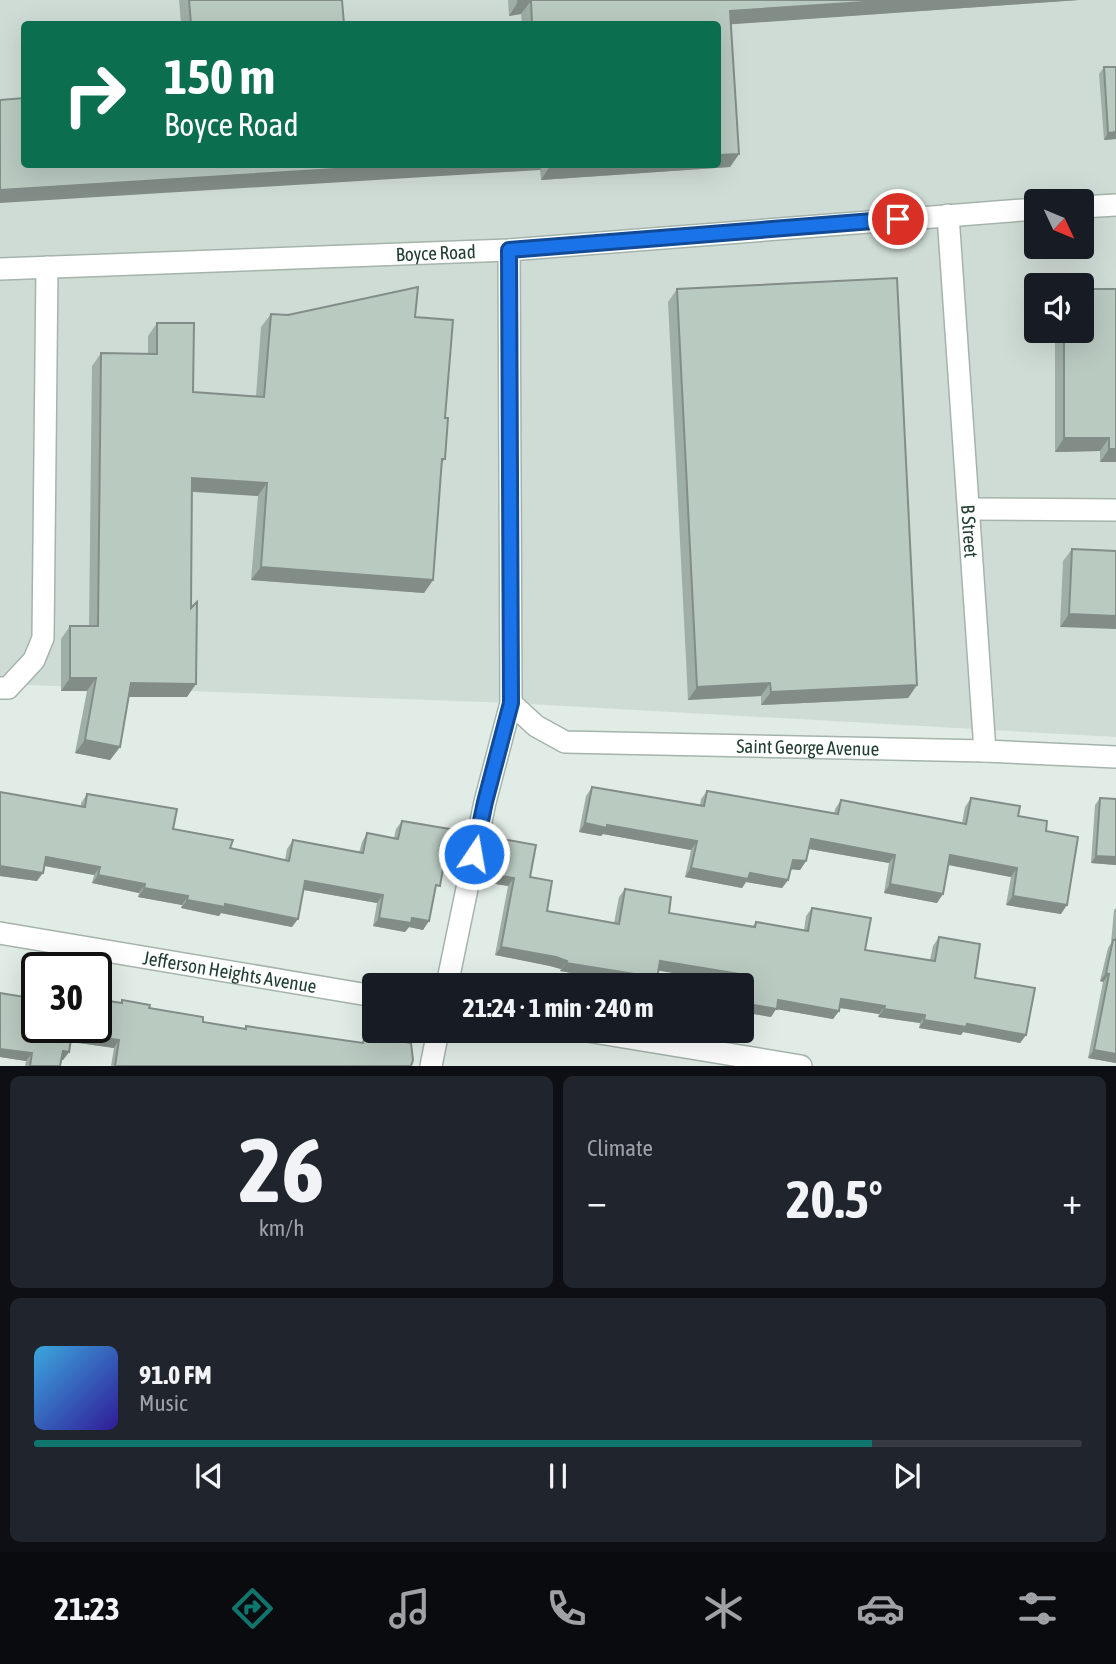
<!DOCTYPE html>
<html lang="en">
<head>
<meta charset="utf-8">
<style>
	:root { --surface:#171b24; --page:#20242c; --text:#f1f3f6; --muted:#9ea1a6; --line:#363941; --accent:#0f766e }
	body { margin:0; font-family:"Asap Condensed",sans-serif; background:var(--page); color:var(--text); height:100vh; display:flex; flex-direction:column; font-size:26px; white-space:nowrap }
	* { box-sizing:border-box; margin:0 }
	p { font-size:23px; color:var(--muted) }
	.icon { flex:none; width:38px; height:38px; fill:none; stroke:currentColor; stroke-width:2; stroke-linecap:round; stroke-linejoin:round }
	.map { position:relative; height:1066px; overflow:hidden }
	.drawer { display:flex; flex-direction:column; gap:10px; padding:10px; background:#0d0f14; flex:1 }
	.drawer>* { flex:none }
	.hud { position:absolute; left:21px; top:21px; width:700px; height:147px; border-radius:7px; box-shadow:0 7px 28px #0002; background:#0b6e4f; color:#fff; overflow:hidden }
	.needle { width:46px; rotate:134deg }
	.buttons { position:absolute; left:1024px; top:189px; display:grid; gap:14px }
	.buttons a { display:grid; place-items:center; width:70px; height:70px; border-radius:7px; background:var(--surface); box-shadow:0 7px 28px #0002; font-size:35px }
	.speed { position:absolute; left:21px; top:952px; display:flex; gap:14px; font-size:35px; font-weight:700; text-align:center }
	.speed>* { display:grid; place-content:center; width:91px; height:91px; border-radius:50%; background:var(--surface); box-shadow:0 7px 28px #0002; line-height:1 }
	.speed .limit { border:4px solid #111; border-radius:10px; background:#fff; color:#111 }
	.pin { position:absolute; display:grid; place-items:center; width:60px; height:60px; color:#fff; margin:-30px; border:4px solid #fff; border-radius:50%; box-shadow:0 2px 7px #0007 }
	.me { position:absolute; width:77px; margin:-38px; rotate:12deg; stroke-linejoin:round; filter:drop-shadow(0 0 5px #0008) }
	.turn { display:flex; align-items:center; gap:24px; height:147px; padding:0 28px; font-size:32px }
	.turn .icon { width:91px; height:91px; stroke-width:2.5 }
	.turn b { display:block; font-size:49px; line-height:60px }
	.big { font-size:52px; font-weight:700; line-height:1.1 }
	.drawer .widget { flex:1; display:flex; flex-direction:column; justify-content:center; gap:10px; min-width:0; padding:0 24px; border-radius:10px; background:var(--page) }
	.drawer .dial { align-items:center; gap:0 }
	.dial b { font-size:91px; line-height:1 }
	.song { display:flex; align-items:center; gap:21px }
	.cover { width:84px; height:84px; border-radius:10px; background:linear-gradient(135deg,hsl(200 70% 55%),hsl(250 70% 35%)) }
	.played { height:7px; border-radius:4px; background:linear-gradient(90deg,var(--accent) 80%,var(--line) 80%) }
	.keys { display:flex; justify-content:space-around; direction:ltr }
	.heat { display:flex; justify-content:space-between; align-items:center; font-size:38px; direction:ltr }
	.drawer .tiles { flex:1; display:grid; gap:10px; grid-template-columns:1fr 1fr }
	.widget:last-child { grid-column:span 2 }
	.trip { position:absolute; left:362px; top:973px; width:392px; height:70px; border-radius:7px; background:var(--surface); box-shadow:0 7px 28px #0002; font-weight:700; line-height:70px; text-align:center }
	.dock { display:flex; height:112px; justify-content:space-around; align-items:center; background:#090b0e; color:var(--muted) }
	.dock .icon { width:49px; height:49px }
	.dock .on { color:var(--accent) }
	.dock b { font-size:32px; color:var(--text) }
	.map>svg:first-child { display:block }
	.built { fill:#cfdcd5; fill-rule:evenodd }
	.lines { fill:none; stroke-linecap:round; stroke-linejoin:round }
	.minor-casing { stroke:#a4b4ac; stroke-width:24 }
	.minor { stroke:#fff; stroke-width:21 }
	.wall { fill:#9faea6 }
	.shaded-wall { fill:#828d87 }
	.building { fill:#b9cac1; stroke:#828d87; stroke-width:2 }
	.route-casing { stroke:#114b97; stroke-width:18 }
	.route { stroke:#1a73e8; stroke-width:12 }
	.labels { text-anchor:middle; stroke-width:5; stroke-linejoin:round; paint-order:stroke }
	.street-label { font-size:19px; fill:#213e32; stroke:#f2f9f4 }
</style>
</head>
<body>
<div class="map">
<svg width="1116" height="1066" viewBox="0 0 1116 1066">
	<rect width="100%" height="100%" fill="#e1ece6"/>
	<path class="built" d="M0 0H1116V737L511 703 0 684ZM24 24H718V164H24ZM1036 201H1082V247H1036ZM1036 285H1082V331H1036Z"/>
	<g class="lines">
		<defs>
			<g id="minor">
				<path d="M1082 207 1116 205"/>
				<path id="s1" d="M948 215 985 751"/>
				<path id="s2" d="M0 269 509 250 1036 209"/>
				<path d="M970 509 1116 510"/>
				<path d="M0 688H8L34 660 43 638 47 267"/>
				<path id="s3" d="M511 703 536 726 565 742 985 751 1116 757"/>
				<path id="s4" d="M0 933 374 996"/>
				<path d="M447 985 485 802 511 703 509 250"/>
				<path d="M587 1031 801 1066"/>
				<path d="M431 1066 438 1031"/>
			</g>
		</defs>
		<use href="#minor" class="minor-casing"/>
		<use href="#minor" class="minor"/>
	</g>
	<path class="wall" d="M179 0H342L344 24H181Z
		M508 0H1079L731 24 739 154 730 167 541 180 540 170 24 164H718V24H522L521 14 509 16Z
		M1104 67 1116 139 1104 140 1099 74Z
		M677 289 917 685 908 698 761 705V696L688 700 668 302Z
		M271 314 415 317 445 418V459L442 463 433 580 424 593 251 580 258 496 192 492 187 697H129L120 747 110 760 75 753 87 691H61V639L70 626H89L92 366 101 353 148 354V336L157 323 193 392 256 396 261 327Z
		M1055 331H1082L1116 462H1100V451L1055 452Z
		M1072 549 1116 551 1060 627 1063 561Z
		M592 787 700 805 701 799 707 791 834 814 835 809 841 800 962 823 965 807 971 798 1018 816 1046 831 1061 914 1006 905 1011 877 948 865 937 903 884 893 889 863 809 849 806 861 800 870 791 869 788 880 782 888 746 882 742 888 685 877 691 850 603 834 601 836 579 832 586 796Z
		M87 794 173 829 230 848 285 860 287 849 293 840 359 853 362 842 367 833 394 838 396 829 402 821 434 895 423 930 409 927 405 932 373 926 377 903 303 890 292 927 221 913 219 916 181 908 182 905 138 897 139 893 92 883 94 875 44 866 37 881 0 876 81 806V803Z
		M1100 798 1116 865 1091 863 1095 805Z
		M502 839 530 877 547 911 614 923 619 897 625 889 669 913 753 926 756 922 804 930 806 916 812 908 865 950 930 960 933 946 939 937 1026 1035 1020 1043 963 1032 961 1035 919 1028 920 1023 878 1017 879 1014 839 1008V1011L833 1019 776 1009 771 1017 742 1012V985H740L741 984 658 970 656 985H629V983L560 971 561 969 550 966 495 955 508 886 490 883 496 847Z
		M1116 908V1063L1088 1058 1103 982 1100 981 1108 948 1111 943 1114 910Z
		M0 993 37 1027 100 1002 102 1000 121 1003 122 1000 203 1022 244 1029 246 1026 361 1043 366 1035 411 1066H111L114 1048 70 1042 69 1052 63 1060H61L60 1066H25L26 1061 0 1057Z"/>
	<path class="shaded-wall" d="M895 0H1079L721 25 730 11Z
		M531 1 521 14 509 16 518 2Z
		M1116 132V139L1104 140 1108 133Z
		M739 154 730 167 541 180 550 166 576 164H718V155Z
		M416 164H544L540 170 0 203V190Z
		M1064 438H1109L1100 451 1055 452Z
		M1109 449H1116V462H1100Z
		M192 478 267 483 258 496 183 491Z
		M261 567 433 580 424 593 251 580Z
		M1069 614 1116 616V629L1060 627Z
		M70 678H96L87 691H61Z
		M131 683 196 684 187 697H122Z
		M770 683 761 696 688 700 697 687Z
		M917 685 908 698 761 705 771 692Z
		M85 740 120 747 110 760 75 753Z
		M585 823 607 825 697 841 691 850 603 834 601 836 579 832Z
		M811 839 895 855 889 863 804 848Z
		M950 855 1017 868 1011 877 944 864Z
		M1096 856 1116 857V865L1091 863Z
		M46 857 100 867 94 875 40 865Z
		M793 860 806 861 800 870 787 869Z
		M0 866 43 873 37 881 0 876Z
		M691 868 750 873 788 880 782 888 746 882 742 888 685 877Z
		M98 875 145 884 139 893 92 883Z
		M495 875 514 878 508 886 490 883Z
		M305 881 383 895 377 903 299 889Z
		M890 884 943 894 937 903 884 893Z
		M144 888 188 896 182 905 138 897Z
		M1013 896 1067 905 1061 914 1006 905Z
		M187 900 225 904 298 919 292 927 221 913 219 916 181 908Z
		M379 918H412L429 921 423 930 409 927 405 932 373 926Z
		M501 947 556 957 567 961 561 969 550 966 495 955Z
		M660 961 746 975 741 984 654 970Z
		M566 963 635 974 629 983 560 971Z
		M1106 973 1109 974 1103 982 1100 981Z
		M841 999 885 1006 879 1014 835 1007Z
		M778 1000 839 1011 833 1019 776 1009 771 1017 742 1012V1003Z
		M884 1009 925 1015 920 1023 878 1017Z
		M924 1020 967 1024 1026 1035 1020 1043 963 1032 961 1035 919 1028Z
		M72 1033 119 1040 114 1048 66 1041Z
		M0 1049 32 1053 26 1061 0 1057Z
		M1094 1050 1116 1054V1063L1088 1058Z
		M63 1051 69 1052 63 1060 57 1059Z"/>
	<path class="building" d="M189 0H342L344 24H191Z
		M518 0H895L730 11 739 154 718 155V24H532L531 1 518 2Z
		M1104 67H1116V132L1108 133Z
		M24 98V164H416L0 190V100Z
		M550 164H576L550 166Z
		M897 278 917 685 771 692 770 683 697 687 677 289Z
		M418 287 415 317 453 320 445 418H448L445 459H442L433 580 261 567 267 483 192 478 191 608 197 602 196 684 131 683 120 747 85 740 96 678H70V626H98L101 353 157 354V323H194L193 392 264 397 271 314 288 315Z
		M1082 289H1116V449H1109V438H1064V331H1082Z
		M1072 549 1116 551V616L1069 614Z
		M592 787 704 806 707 791 838 814 841 800 966 824 971 798 1020 806 1018 816 1047 821 1046 831 1078 837 1067 905 1013 896 1017 868 950 855 943 894 890 884 895 855 811 839 806 861 793 860 788 880 750 873 748 879 691 868 697 841 607 825V828L585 823Z
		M0 792 85 807 87 794 177 809 173 829 233 840 230 848 289 861 293 840 363 853 367 833 398 839 402 821 450 829 440 886 436 885 429 921 412 918 411 923 379 918 383 895 305 881 298 919 225 904V907L187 900 188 896 144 888 145 884 98 875 100 867 46 857 43 873 0 866Z
		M1100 798 1116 799V857L1096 856Z
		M502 839 536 845 530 877 552 881 547 911 619 924 625 889 671 897 669 913 755 927 756 922 808 931 812 908 871 918 865 950 935 961 939 937 980 944 975 978 1035 988 1026 1035 967 1024 966 1027 924 1020 925 1015 884 1009 885 1006 841 999 839 1011 778 1000 777 1009 742 1003 746 975 660 961 656 985H643L633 984 635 974 566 963 567 961 556 957 501 947 514 878 495 875Z
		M1116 938V1054L1094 1050 1109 974 1106 973 1113 940H1116Z
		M0 993 37 999V1027H96V1001L102 1002V1000L122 1003V1000L150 1005 149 1008 203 1017V1022L246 1029V1026L363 1043 366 1035 411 1043 413 1060 411 1066H115L119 1040 72 1033 69 1052 63 1051 60 1066H30L32 1053 0 1049Z"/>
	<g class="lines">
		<defs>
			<path id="route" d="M474 854 485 802 511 703 509 250 898 219"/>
		</defs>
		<use href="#route" class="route-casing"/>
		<use href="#route" class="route"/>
	</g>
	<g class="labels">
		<g class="street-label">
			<text dy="7" stroke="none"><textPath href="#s2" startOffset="436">Boyce Road</textPath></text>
			<text dy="7" stroke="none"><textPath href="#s1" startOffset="317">B Street</textPath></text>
			<text dy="7" stroke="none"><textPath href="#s3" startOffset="310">Saint George Avenue</textPath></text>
			<text dy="7" stroke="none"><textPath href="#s4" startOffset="233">Jefferson Heights Avenue</textPath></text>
		</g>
	</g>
</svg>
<div class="buttons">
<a><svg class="needle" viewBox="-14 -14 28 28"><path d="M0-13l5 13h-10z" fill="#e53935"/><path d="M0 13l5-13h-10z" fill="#9ea1a6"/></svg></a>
<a><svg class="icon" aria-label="sound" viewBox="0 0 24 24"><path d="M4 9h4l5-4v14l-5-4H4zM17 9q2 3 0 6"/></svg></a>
</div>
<div class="speed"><div class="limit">30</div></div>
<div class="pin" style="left:898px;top:219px;background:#d93025"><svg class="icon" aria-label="arrive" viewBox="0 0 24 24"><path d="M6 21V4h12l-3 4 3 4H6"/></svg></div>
<svg class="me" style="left:474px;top:854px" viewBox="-20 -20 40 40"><circle r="17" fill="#1a73e8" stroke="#fff" stroke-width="3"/><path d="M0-11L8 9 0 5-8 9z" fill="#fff"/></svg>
<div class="trip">21:24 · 1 min · 240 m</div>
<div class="hud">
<div class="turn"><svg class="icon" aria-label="right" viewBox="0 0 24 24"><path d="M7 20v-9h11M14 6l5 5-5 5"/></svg><div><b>150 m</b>Boyce Road</div></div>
</div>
</div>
<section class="drawer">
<div class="tiles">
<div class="widget dial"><b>26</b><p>km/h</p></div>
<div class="widget"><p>Climate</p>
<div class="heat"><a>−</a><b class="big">20.5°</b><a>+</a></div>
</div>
<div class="widget">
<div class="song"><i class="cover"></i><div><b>91.0 FM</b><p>Music</p></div></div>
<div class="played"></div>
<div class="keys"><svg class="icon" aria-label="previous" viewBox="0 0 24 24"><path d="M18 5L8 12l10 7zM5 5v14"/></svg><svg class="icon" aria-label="pause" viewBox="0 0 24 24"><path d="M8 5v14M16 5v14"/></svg><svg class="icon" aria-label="next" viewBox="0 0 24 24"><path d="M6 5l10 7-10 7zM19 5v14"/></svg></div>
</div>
</div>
</section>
<nav class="dock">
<b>21:23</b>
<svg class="icon on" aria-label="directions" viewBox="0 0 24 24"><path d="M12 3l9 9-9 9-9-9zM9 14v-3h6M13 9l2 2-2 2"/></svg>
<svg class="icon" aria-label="music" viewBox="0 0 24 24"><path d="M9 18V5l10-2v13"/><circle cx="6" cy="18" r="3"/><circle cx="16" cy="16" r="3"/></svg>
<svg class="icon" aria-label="phone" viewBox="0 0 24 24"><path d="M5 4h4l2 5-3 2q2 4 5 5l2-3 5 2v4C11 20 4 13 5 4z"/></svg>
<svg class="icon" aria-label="climate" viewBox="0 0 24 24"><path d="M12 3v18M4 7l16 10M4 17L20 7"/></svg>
<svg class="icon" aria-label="car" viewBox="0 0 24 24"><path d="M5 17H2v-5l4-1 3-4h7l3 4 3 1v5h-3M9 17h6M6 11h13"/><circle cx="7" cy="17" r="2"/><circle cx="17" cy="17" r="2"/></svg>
<svg class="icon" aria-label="filters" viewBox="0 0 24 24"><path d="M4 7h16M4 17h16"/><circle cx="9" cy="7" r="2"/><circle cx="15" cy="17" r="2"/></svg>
</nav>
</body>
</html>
